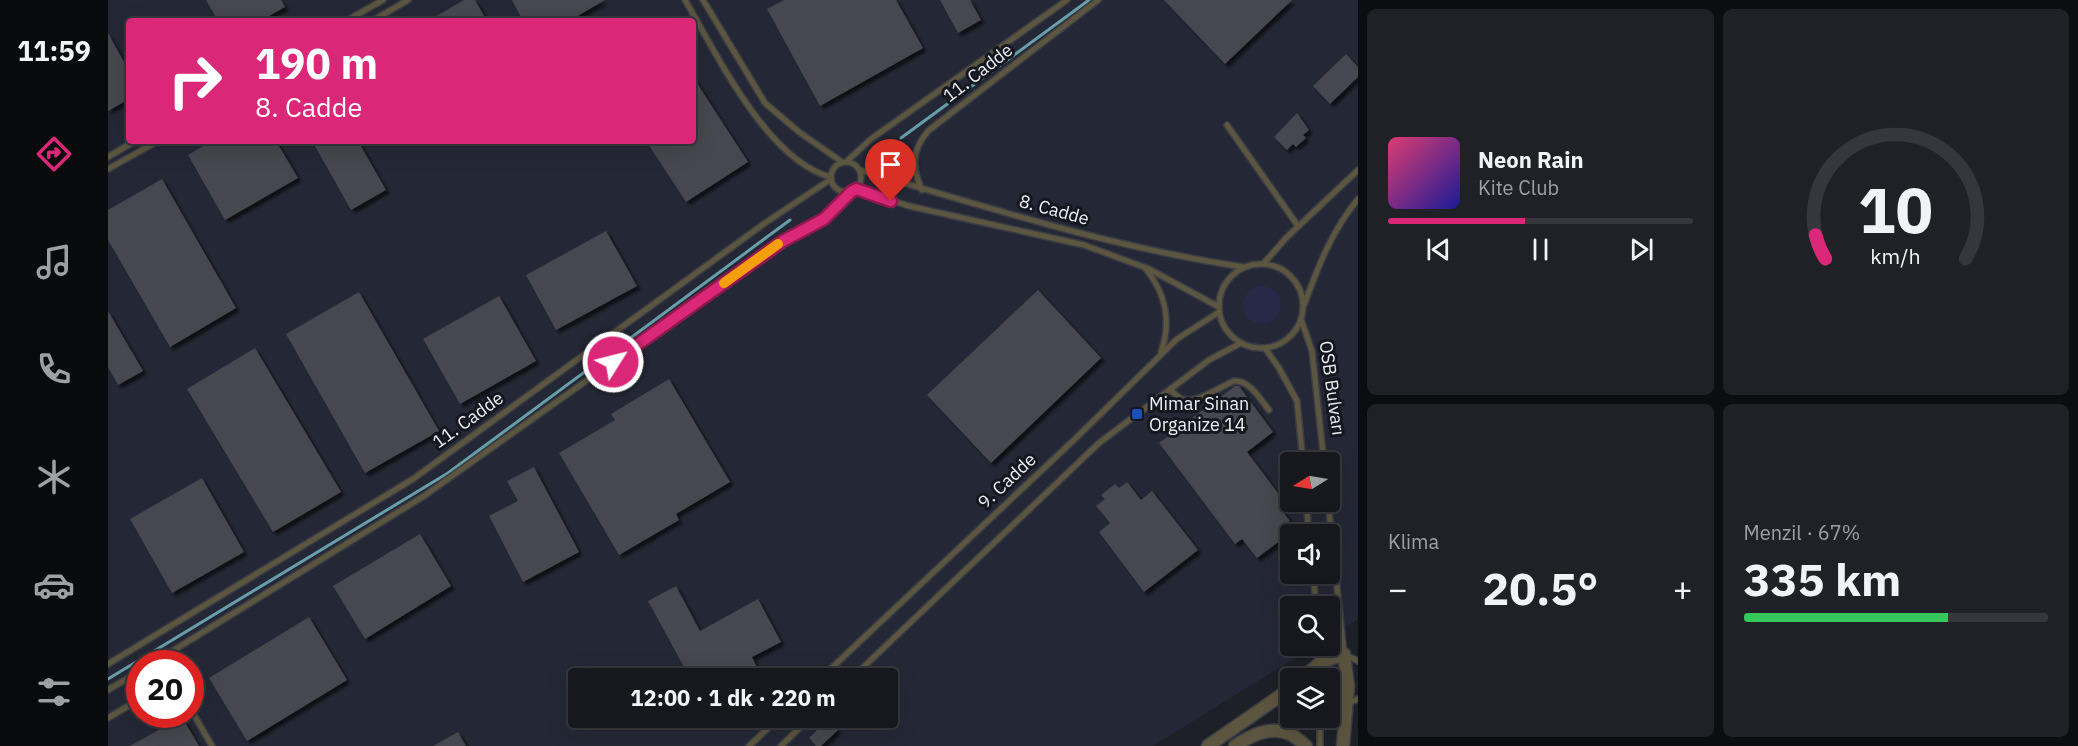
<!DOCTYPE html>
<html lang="tr">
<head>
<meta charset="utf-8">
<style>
	:root { --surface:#16181e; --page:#1f2127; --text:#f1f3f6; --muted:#9ea0a4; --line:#35373c; --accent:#db2777 }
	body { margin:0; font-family:"IBM Plex Sans",sans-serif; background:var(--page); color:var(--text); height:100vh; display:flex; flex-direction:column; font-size:22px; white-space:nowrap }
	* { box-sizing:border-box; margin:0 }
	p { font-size:20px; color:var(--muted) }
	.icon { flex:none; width:33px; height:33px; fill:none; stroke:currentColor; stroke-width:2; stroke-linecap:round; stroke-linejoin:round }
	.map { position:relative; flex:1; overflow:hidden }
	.details { display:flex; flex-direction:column; gap:9px; padding:9px; background:#0c0d10; width:720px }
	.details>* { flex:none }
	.top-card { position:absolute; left:18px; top:18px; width:570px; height:126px; border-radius:6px; box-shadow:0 6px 24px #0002,0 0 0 2px var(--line); background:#db2777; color:#fff; overflow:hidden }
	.needle { width:39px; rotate:259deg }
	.controls { position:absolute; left:1172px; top:452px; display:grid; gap:12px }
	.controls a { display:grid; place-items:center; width:60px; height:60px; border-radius:6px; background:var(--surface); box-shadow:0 6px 24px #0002,0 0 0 2px var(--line); font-size:30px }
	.speed { position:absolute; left:18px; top:650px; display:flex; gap:12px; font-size:30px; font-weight:700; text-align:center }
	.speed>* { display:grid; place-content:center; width:78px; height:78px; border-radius:50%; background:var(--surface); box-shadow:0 6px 24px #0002,0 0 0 2px var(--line); line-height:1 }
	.speed .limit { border:9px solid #d22; background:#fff; color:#111 }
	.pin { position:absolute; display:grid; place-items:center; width:51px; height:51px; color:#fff; margin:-62px -26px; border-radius:50% 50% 50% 0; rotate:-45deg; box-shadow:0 0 6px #0007 }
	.pin .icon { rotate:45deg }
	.me { position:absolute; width:66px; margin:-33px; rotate:54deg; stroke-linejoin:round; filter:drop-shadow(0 0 4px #0008) }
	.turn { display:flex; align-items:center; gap:21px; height:126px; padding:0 30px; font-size:27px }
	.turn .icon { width:78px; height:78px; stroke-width:2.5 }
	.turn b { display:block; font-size:42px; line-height:51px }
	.big { font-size:45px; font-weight:700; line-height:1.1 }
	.details .widget { flex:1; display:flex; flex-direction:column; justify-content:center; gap:9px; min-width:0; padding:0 21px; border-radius:9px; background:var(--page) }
	.details .dial { align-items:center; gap:0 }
	.dial svg { height:156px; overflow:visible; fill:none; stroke:var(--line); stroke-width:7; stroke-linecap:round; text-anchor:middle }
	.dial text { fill:var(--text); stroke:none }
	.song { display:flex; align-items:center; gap:18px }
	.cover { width:72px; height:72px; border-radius:9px; background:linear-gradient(135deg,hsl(340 70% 55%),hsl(240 70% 35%)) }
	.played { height:6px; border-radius:3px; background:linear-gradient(90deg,var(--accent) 45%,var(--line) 45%) }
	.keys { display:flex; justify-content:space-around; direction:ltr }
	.heat { display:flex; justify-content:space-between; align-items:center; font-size:33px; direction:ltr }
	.charge { height:9px; border-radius:4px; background:linear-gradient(90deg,#34c759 67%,var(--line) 0) }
	.details .tiles { flex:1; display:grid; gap:9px; grid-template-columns:repeat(2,1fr) }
	.trip { position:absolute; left:460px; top:668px; width:330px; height:60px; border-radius:6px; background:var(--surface); box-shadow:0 6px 24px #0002,0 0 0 2px var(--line); font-weight:700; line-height:60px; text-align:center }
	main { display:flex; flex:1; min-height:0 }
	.tabs { display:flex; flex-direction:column; width:108px; justify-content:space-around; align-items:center; background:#090a0c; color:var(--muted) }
	.tabs .icon { width:42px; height:42px }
	.tabs .active { color:var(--accent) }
	.tabs b { font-size:27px; color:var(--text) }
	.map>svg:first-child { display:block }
	.built { fill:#242735; fill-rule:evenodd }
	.green { fill:#262a48 }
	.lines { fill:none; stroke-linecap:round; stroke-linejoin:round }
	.stream { stroke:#679eaa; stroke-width:3 }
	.building { fill:#46464f; filter:url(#shadow) }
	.service-casing { stroke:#3b3d45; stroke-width:8 }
	.tertiary-casing { stroke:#3b3d45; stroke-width:15 }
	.service { stroke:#5c553f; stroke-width:5 }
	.tertiary { stroke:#5c553f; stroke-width:12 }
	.route-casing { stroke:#8e194d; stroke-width:15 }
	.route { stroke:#db2777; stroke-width:10 }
	.slow { stroke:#f59e0b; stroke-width:10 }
	.transit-dot { fill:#1a4fb4; stroke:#15171f; stroke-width:2 }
	.labels { text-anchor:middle; stroke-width:6; stroke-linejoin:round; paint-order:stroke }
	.street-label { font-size:18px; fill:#eeeff5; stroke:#15171f }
	.poi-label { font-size:18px; fill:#eeeff5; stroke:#15171f; text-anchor:start }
</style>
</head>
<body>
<main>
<nav class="tabs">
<b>11:59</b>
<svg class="icon active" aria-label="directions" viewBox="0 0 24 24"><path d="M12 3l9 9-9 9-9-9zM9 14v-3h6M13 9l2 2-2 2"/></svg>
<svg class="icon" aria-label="music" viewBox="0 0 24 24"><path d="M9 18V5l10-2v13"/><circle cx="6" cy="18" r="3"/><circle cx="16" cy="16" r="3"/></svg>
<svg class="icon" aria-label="phone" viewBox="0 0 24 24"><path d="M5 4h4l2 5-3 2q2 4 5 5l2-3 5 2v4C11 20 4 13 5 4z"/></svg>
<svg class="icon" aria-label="climate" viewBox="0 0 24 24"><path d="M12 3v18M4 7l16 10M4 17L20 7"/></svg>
<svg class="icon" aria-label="car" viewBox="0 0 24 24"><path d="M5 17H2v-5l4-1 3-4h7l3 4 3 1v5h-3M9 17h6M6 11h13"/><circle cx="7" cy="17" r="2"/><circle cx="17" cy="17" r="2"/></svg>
<svg class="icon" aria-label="filters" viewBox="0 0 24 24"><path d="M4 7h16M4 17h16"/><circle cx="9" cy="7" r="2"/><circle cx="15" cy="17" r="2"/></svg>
</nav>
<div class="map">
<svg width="1250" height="746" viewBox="0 0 1250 746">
	<defs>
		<filter id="shadow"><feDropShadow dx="3.5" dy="3.5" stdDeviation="1.5" flood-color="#0009"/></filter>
	</defs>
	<rect width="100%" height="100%" fill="#1e2028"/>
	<path class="built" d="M0 0H1250V619L1221 637V606H1182V645H1208L1045 746H0ZM21 21H585V141H21ZM1182 462H1221V501H1182ZM1182 534H1221V573H1182ZM32 663H82V714H32ZM471 678H780V717H471Z"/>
	<path class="green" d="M1135 305a19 19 0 1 1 38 0a19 19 0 1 1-38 0Z"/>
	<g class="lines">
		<path class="stream" d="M793 138 981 0
			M0 679 340 473 682 220"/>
	</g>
	<path class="building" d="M98 0H173L177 7 152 21H110Z
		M356 0H367L379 21H320Z
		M404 0H497L461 21H415Z
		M676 0H788L815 48 712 106 659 9Z
		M832 0H862L873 20 850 33Z
		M1056 0H1184L1117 64Z
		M0 33 21 71V99L0 111Z
		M1238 54 1250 67V77L1222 104 1205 86Z
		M585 77 640 162 578 202 538 141H585Z
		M1189 113 1201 130 1195 135 1198 138 1188 147 1185 144 1179 150 1166 137Z
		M104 141H168L190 178 117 220 80 155Z
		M204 141H250L278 190 243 210Z
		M54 179 128 308 62 347 0 240V210Z
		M498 231 529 286 448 330 418 275Z
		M930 290 993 358 883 463 819 395Z
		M251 292 331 431 257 473 178 334Z
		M391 296 428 361 352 404 315 339Z
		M0 311 35 371 10 385 0 367Z
		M147 348 233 492 165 532 79 389Z
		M561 379 622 482 568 514 571 520 511 555 451 453 507 420 503 414Z
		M1127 386H1131L1165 432 1139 452 1179 505 1173 509 1182 521 1175 526 1181 534 1149 558 1134 539 1127 544 1051 443Z
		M426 467 471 552 415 582 381 516 410 501 399 481Z
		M94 478 136 552 64 593 22 519Z
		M1019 482 1033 500 1044 491 1090 550 1036 592 991 532 1002 523 988 506 997 499 993 495 1007 484 1011 488Z
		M312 534 343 586 257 639 225 586Z
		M568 586 592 631 650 599 673 642 644 657 650 669 633 678H582L540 601Z
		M201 617 239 680 139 741 101 678Z
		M74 717 91 746H22Z
		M718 717 730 730 713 746H708L701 738 714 725 712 723Z
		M350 732 358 746H325Z"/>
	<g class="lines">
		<defs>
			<path id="service" d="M577 0C609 54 659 161 723 177
				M595 0 657 103 691 132 734 162
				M238 21 275 0
				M264 21 300 0
				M1119 125 1190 226
				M0 157 27 141
				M739 161 763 139 959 0
				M723 177a15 15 0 1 1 30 0a15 15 0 1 1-30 0Z
				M0 169 50 141
				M752 170C878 207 1005 248 1136 267
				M748 189 801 206 976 245 1041 269 1111 307
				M814 190C803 167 804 150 820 131L990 0
				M1156 263 1178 238 1250 170
				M1111 306a42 42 0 1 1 84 0a42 42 0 1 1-84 0Z
				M1037 268C1057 292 1064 321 1053 352
				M1196 305C1210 267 1224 230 1250 199
				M1193 319 1204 351 1216 462
				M1157 348 1171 368 1189 401 1195 462
				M1062 389C1066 393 1070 399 1077 400 1089 403 1114 386 1126 381 1142 380 1152 399 1161 410
				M1198 501 1201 534
				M1220 501 1236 654 1250 661
				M1205 573 1208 606
				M1211 645 1213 678
				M45 663 316 496 675 241 716 219 743 192
				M0 664 305 479 657 223 723 179
				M713 678 968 438 1069 339 1111 312
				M744 678 991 443 1101 360 1133 343
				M0 690 32 671
				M1221 702 1238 704 1250 699
				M82 708 104 746
				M0 718 32 699
				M641 746 672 717
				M673 746 703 717
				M1212 746V717"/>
			<path id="tertiary" d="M1195 678 1213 662 1236 654 1240 686 1235 746
				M1100 746 1182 689
				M1127 746C1143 735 1163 725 1182 734 1187 736 1193 742 1198 746"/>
		</defs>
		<use href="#service" class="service-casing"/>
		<use href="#tertiary" class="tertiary-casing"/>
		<use href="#service" class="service"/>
		<use href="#tertiary" class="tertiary"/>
	</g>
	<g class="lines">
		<defs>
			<path id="route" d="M505 362 675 241 716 219 743 192 748 189 783 201"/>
		</defs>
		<use href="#route" class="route-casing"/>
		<use href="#route" class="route"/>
		<path class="slow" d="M616 283 670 244"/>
	</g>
	<rect class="transit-dot" x="1023" y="408" width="12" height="12" rx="3"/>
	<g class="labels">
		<g class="street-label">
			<text transform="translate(870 73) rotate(-38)" y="6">11. Cadde</text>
			<text transform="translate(946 210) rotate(15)" y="6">8. Cadde</text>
			<text transform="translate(1224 388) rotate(82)" y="6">OSB Bulvarı</text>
			<text transform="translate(360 420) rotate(-36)" y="6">11. Cadde</text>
			<text transform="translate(899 481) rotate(-43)" y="6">9. Cadde</text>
		</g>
		<g class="poi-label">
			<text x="1041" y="410">Mimar Sinan<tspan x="1041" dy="21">Organize 14</tspan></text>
		</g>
	</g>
</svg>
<div class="controls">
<a><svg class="needle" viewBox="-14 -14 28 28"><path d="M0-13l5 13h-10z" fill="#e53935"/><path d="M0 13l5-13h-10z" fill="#9ea0a4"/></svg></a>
<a><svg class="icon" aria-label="sound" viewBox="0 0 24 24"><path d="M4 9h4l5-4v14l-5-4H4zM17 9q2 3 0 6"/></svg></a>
<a><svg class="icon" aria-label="search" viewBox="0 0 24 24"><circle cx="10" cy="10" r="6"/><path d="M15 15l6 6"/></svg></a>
<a><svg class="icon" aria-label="layers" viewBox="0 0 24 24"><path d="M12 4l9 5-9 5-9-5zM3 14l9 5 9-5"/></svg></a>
</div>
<div class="speed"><div class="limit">20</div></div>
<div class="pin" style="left:783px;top:201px;background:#d93025"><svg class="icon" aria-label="arrive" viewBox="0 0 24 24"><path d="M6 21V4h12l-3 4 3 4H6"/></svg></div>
<svg class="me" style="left:505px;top:362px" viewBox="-20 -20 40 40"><circle r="17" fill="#db2777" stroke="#fff" stroke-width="3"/><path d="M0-11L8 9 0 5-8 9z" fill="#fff"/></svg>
<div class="trip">12:00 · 1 dk · 220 m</div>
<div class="top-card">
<div class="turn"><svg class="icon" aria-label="right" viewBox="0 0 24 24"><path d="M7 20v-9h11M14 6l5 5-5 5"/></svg><div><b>190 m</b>8. Cadde</div></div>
</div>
</div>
<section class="details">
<div class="tiles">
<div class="widget">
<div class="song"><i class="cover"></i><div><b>Neon Rain</b><p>Kite Club</p></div></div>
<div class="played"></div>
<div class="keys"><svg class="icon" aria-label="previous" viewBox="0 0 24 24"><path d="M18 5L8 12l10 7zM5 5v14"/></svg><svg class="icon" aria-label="pause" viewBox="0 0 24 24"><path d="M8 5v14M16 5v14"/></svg><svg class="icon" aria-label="next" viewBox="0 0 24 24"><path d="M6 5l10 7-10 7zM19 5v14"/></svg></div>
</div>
<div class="widget dial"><svg viewBox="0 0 100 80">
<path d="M14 69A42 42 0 1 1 86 69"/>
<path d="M14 69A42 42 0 0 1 9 57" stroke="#db2777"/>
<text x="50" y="56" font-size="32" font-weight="700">10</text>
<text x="50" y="72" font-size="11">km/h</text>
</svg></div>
<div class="widget"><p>Klima</p>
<div class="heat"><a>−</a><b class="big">20.5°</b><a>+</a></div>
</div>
<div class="widget"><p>Menzil · 67%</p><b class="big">335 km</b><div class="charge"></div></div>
</div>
</section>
</main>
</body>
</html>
